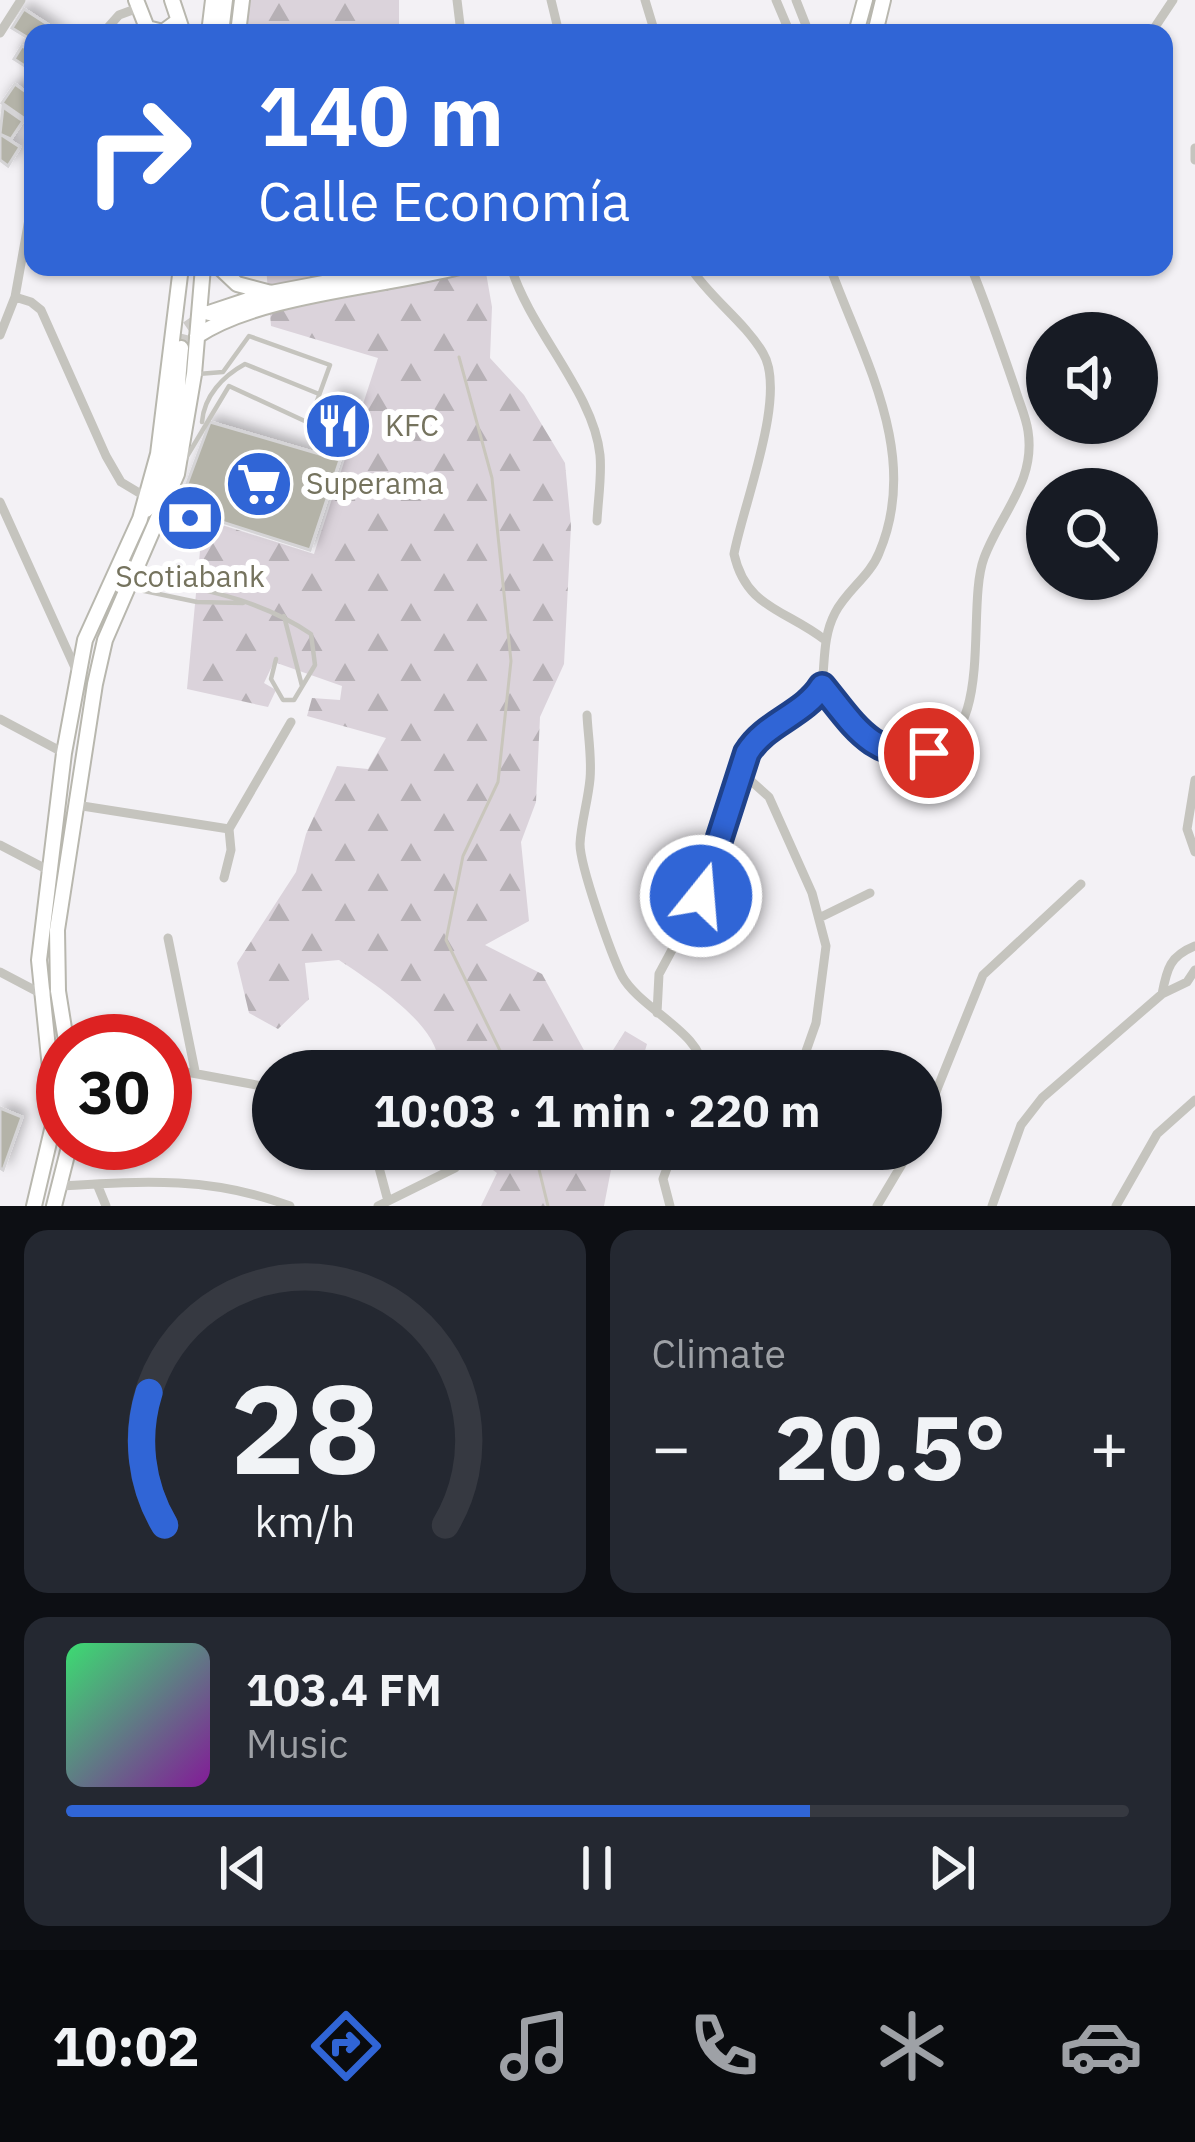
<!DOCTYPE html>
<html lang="en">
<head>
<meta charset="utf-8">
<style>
	:root { --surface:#171b24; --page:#242831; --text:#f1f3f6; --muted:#9ea1a6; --line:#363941; --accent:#3065d6 }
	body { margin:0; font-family:"IBM Plex Sans",sans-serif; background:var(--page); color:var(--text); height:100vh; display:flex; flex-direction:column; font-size:45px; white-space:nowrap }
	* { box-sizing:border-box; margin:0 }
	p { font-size:39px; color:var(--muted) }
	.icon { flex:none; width:66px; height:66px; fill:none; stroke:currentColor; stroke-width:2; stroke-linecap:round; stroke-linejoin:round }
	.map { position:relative; height:1206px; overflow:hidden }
	.details { display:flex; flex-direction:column; gap:24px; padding:24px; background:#0d0f14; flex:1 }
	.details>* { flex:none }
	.top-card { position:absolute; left:24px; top:24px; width:1149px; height:252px; border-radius:24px; box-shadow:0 3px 9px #0004; background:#3065d6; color:#fff; overflow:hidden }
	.fabs { position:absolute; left:1026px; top:312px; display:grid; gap:24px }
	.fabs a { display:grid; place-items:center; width:132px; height:132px; border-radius:50%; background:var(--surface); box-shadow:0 3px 9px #0004; font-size:60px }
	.speed { position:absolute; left:36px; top:1014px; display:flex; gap:24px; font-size:60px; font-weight:700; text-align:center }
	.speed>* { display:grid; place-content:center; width:156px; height:156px; border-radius:50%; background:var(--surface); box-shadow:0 3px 9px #0004; line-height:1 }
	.speed .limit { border:18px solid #d22; background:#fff; color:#111 }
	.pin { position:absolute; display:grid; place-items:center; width:102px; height:102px; color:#fff; margin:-51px; border:6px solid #fff; border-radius:50%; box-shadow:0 3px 12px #0007 }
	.me { position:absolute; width:132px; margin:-66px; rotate:17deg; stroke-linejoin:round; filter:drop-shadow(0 0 9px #0008) }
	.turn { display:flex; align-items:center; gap:42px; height:252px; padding:0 36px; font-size:54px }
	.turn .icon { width:156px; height:156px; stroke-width:2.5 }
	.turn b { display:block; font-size:84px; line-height:102px }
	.big { font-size:90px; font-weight:800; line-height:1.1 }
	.details .tile { flex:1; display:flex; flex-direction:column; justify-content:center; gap:18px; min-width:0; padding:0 42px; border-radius:24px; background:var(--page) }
	.details .dial { align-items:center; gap:0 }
	.dial svg { height:312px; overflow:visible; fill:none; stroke:var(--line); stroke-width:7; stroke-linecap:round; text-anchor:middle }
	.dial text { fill:var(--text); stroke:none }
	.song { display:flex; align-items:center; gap:36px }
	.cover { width:144px; height:144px; border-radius:18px; background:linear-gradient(135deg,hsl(140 70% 55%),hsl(290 70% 35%)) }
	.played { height:12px; border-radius:6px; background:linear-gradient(90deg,var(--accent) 70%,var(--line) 70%) }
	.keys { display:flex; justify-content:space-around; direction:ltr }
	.heat { display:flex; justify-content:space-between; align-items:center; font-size:66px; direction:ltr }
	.details .tiles { flex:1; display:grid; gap:24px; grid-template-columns:1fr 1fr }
	.tile:last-child { grid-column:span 2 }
	.trip { position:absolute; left:252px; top:1050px; width:690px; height:120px; border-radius:60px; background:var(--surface); box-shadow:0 3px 9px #0004; font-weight:800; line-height:120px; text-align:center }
	.dock { display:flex; height:192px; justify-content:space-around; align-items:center; background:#090b0e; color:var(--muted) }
	.dock .icon { width:84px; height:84px }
	.dock .on { color:var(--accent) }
	.dock b { font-size:54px; color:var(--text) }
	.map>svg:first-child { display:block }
	.forest { fill:url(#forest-firs) }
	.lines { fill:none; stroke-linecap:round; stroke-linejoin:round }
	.stream { stroke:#c9c6bc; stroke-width:3 }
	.building { fill:#b4b3a8; stroke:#d5d4d6; stroke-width:3; filter:url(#shadow) }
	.secondary-tunnel { stroke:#cdcbc8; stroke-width:14; stroke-dasharray:14 7; stroke-linecap:butt }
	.secondary-casing { stroke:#b8b7ae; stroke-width:18 }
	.lane { stroke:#c5c4be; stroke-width:4.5 }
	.street { stroke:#c5c4be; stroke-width:9 }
	.secondary { stroke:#fff; stroke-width:14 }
	.route-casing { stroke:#1f428b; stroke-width:30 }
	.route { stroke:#3065d6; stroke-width:21 }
	.labels { text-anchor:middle; stroke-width:12; stroke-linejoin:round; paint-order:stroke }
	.poi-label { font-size:30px; fill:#75735e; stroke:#fff; text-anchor:start }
</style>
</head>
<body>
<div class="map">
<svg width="1195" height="1206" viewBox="0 0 1195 1206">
	<defs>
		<pattern id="forest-firs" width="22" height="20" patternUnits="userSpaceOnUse" patternTransform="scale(3)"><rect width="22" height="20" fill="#dbd3db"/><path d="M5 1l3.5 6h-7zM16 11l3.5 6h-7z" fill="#b6b0b5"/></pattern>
		<filter id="shadow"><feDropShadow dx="5.5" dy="-5.5" stdDeviation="6" flood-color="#0004"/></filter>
	</defs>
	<rect width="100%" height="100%" fill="#f3f1f5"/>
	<path class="forest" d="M242 0H399V33H239Z
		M266 267H485L492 307 490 358 524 395 565 463 571 526 564 664 540 717 536 802 521 842 529 921 485 945 542 974 585 1052 608 1058 625 1031 647 1044 639 1071H438C447 1029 370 981 339 960L305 963 309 999 278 1029 249 1013 237 963 296 872 306 834 337 766 368 769 386 738 307 716 312 698 340 700 342 686 274 662 264 683 276 690 268 707 187 689 203 519 314 554 378 358 271 326Z
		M465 1149H615L604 1206H481L497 1173Z"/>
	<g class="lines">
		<path class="stream" d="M459 357 492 478 511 661 498 782 463 856 446 940 510 1071
			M534 1149 548 1206"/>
	</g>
	<path class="building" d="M24 9 61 33H33V41L12 28Z
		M29 44 33 46V64L28 68 14 59 22 46 26 48Z
		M15 84 33 97V107L25 119 2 103Z
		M3 107 23 121 11 139 0 134Z
		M0 134 20 147 8 166 0 160Z
		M334 394 359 401 340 460 318 451Z
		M210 422 340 460 310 550 178 508Z
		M0 1108 22 1117 3 1170 0 1168Z"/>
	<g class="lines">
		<path class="secondary-tunnel" d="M181 348 186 329 205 316"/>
		<defs>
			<path id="secondary" d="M136 0 149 33
				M172 0 183 33
				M147 28 163 32 178 21
				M209 33 213 0
				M221 33 225 0
				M238 33 242 0
				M856 33 865 0
				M875 33 883 0
				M219 267 237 284 271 293 408 267
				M209 313 266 294
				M197 336C260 294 382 287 459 267
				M146 510C179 466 175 401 181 348
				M66 1041 58 991 57 930 95 684 105 640 177 474 194 374 203 267
				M34 1206 55 1117 39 960 64 753 85 640 140 519 158 454 181 267
				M54 1206 70 1143"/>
		</defs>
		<use href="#secondary" class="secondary-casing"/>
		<path class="lane" d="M202 422C204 396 223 376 245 364L319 394
			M186 458 229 386 309 423 330 365 249 336 223 372 198 374
			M138 575C199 589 258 598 311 634L315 665 294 700H283L271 679 276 659
			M130 588 197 602 243 603
			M284 616 302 686"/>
		<path class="street" d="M457 0 461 33
			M551 0 559 33
			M645 0 655 33
			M776 0 790 33
			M796 0 809 33
			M0 33 21 0
			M103 33 119 15 138 8
			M1151 33 1173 0
			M1195 148V160
			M162 267 180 274
			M511 267C530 330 594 393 600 455 602 476 598 500 597 521
			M690 267C711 299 744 321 763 353 788 394 743 505 734 554 746 608 785 609 825 640
			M15 297 31 302 41 310 106 456 121 482 146 497
			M0 335 15 297 33 197
			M0 502 77 672
			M822 686C848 718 874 761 922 754 997 742 965 609 984 558 1000 514 1036 482 1028 431 1026 417 1019 402 1015 388 1001 347 987 307 971 267
			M822 686C825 660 823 636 835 613 846 591 870 576 879 553 921 455 864 360 830 267
			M587 715C588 736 592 758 590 779 588 801 581 823 580 844 580 866 611 954 622 976 640 1009 706 1035 702 1071
			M0 719 64 753
			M741 772 769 797 812 893 826 946 816 1023 799 1071
			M1195 780 1187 829 1195 852
			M76 805 229 829 291 722
			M0 845 48 870
			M224 878 231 850 229 829
			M819 918 870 893
			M168 938 195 1071
			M0 972 40 993 46 992
			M1162 994C1167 968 1170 956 1195 946
			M657 1013 659 974 701 896 747 753 761 734 818 694 822 686
			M165 1068 273 1088
			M921 1129 983 975 1081 884
			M374 1149 388 1201
			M97 1184 106 1206
			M60 1186C142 1181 211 1176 290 1206
			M378 1206 455 1168
			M670 1206 663 1179 674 1149
			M877 1206 911 1149
			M992 1206 1021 1125 1042 1098 1162 994 1187 982 1195 970
			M1116 1206 1157 1134 1195 1100"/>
		<use href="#secondary" class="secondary"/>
	</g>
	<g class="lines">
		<defs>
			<path id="route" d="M701 896 747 753C765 723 804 715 822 686 854 725 872 760 929 753"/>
		</defs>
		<use href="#route" class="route-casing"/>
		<use href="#route" class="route"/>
	</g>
	<defs>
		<symbol id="restaurant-disc" viewBox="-11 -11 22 22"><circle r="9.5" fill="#3065d6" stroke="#fff"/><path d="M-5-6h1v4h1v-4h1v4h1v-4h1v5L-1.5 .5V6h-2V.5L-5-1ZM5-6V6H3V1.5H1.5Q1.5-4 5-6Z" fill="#fff"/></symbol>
		<symbol id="supermarket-disc" viewBox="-11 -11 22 22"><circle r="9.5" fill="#3065d6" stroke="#fff"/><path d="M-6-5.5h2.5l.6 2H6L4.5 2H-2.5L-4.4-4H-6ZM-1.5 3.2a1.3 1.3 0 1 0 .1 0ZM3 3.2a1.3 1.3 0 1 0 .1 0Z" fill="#fff"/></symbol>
		<symbol id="bank-disc" viewBox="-11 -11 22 22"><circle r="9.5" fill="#3065d6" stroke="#fff"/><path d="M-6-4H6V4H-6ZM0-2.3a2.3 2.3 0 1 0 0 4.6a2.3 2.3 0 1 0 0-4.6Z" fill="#fff"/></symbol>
	</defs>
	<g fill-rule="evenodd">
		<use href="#restaurant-disc" x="300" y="388" width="76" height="76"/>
		<use href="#supermarket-disc" x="221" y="446" width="76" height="76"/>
		<use href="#bank-disc" x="152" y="480" width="76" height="76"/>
	</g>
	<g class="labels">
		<g class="poi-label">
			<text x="385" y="436">KFC</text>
			<text x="306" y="494">Superama</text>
			<text x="190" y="587" text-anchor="middle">Scotiabank</text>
		</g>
	</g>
</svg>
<div class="fabs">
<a><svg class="icon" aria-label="sound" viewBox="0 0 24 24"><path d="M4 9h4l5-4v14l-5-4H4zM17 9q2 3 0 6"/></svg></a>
<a><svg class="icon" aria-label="search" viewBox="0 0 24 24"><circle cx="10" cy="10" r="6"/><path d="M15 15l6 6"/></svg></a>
</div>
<div class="speed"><div class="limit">30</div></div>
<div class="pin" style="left:929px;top:753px;background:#d93025"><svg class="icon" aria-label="arrive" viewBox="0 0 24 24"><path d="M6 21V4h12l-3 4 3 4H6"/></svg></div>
<svg class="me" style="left:701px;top:896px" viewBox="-20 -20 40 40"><circle r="17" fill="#3065d6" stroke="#fff" stroke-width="3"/><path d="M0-11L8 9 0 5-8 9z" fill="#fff"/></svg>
<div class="trip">10:03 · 1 min · 220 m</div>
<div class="top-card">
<div class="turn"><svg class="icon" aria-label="right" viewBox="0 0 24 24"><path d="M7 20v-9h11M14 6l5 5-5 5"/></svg><div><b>140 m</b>Calle Economía</div></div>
</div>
</div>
<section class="details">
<div class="tiles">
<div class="tile dial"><svg viewBox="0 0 100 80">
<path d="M14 69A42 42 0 1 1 86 69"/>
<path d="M14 69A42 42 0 0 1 10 35" stroke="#3065d6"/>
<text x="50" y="56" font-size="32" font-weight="700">28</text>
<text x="50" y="72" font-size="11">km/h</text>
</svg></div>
<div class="tile"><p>Climate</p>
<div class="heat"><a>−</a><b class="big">20.5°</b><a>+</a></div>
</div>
<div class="tile">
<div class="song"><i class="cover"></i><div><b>103.4 FM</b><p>Music</p></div></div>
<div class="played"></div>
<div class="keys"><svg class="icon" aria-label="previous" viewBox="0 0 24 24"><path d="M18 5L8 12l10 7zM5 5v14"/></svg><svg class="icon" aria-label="pause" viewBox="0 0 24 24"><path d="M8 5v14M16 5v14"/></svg><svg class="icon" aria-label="next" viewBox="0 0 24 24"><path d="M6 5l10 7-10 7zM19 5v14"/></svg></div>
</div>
</div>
</section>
<nav class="dock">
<b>10:02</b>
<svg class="icon on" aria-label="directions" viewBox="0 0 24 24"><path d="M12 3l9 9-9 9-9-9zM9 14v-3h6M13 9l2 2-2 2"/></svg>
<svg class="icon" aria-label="music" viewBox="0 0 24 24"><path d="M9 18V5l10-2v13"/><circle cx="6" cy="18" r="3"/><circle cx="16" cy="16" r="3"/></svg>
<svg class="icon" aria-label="phone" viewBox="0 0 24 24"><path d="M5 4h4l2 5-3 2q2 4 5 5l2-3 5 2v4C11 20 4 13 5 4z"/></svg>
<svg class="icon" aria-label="climate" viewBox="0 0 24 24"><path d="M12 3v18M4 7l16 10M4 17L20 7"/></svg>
<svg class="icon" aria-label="car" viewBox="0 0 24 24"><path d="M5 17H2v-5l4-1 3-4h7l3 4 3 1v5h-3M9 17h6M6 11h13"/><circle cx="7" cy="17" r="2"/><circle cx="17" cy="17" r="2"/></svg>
</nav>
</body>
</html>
